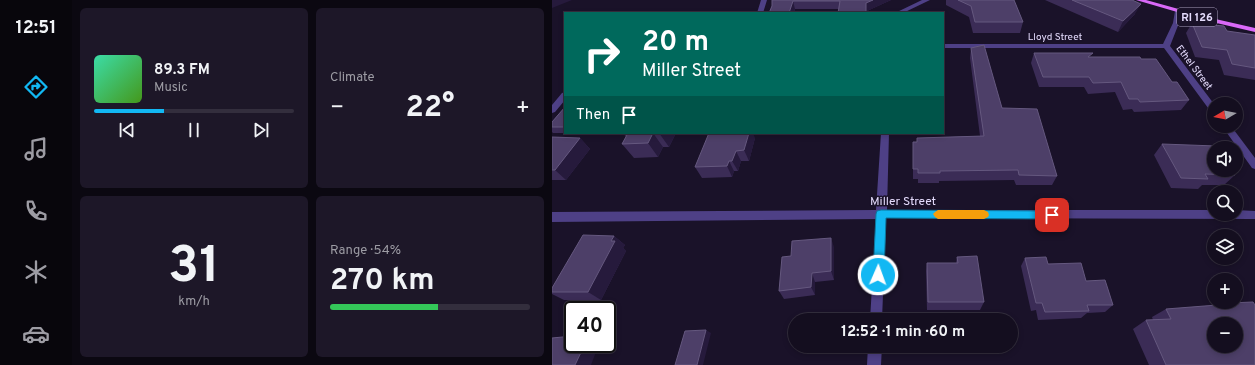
<!DOCTYPE html>
<html lang="en">
<head>
<meta charset="utf-8">
<style>
	:root { --surface:#140e1f; --page:#1d1728; --text:#f1f3f6; --muted:#9d9ca4; --line:#332e3d; --accent:#12b8f3 }
	body { margin:0; font-family:Overpass,sans-serif; background:var(--page); color:var(--text); height:100vh; display:flex; flex-direction:column; font-size:15px; white-space:nowrap }
	* { box-sizing:border-box; margin:0 }
	p { font-size:13px; color:var(--muted) }
	.icon { flex:none; width:22px; height:22px; fill:none; stroke:currentColor; stroke-width:2; stroke-linecap:round; stroke-linejoin:round }
	.map { position:relative; flex:1; overflow:hidden }
	.panel { display:flex; flex-direction:column; gap:8px; padding:8px; background:#0b0811; width:480px }
	.panel>* { flex:none }
	.guide { position:absolute; left:12px; top:12px; width:380px; height:122px; border-radius:0px; box-shadow:0 2px 6px #0003,0 0 0 1px var(--line); background:#00695c; color:#fff; overflow:hidden }
	.needle { width:26px; rotate:260deg }
	.tools { position:absolute; left:655px; top:97px; display:grid; gap:8px }
	.tools a { display:grid; place-items:center; width:36px; height:36px; border-radius:50%; background:var(--surface); box-shadow:0 2px 6px #0003,0 0 0 1px var(--line); font-size:20px }
	.speed { position:absolute; left:12px; top:301px; display:flex; gap:8px; font-size:20px; font-weight:700; text-align:center }
	.speed>* { display:grid; place-content:center; width:52px; height:52px; border-radius:50%; background:var(--surface); box-shadow:0 2px 6px #0003,0 0 0 1px var(--line); line-height:1 }
	.speed .limit { border:2px solid #111; border-radius:6px; background:#fff; color:#111 }
	.pin { position:absolute; display:grid; place-items:center; width:34px; height:34px; color:#fff; margin:-17px; border-radius:8px; box-shadow:0 2px 6px #0006 }
	.me { position:absolute; width:44px; margin:-22px; rotate:2deg; stroke-linejoin:round; filter:drop-shadow(0 0 3px #0008) }
	.turn { display:flex; align-items:center; gap:14px; height:84px; padding:0 12px; font-size:18px }
	.turn .icon { width:52px; height:52px; stroke-width:2.5 }
	.turn b { display:block; font-size:28px; line-height:34px }
	.then { display:flex; align-items:center; height:38px; padding:0 12px; background:#0003; gap:8px; font-size:15px }
	.big { font-size:30px; font-weight:700; line-height:1.1 }
	.panel .card { flex:1; display:flex; flex-direction:column; justify-content:center; gap:6px; min-width:0; padding:0 14px; border-radius:6px; background:var(--page) }
	.panel .dial { align-items:center; gap:0 }
	.dial b { font-size:52px; line-height:1 }
	.song { display:flex; align-items:center; gap:12px }
	.cover { width:48px; height:48px; border-radius:6px; background:linear-gradient(135deg,hsl(160 70% 55%),hsl(100 70% 35%)) }
	.played { height:4px; border-radius:2px; background:linear-gradient(90deg,var(--accent) 35%,var(--line) 35%) }
	.keys { display:flex; justify-content:space-around; direction:ltr }
	.heat { display:flex; justify-content:space-between; align-items:center; font-size:22px; direction:ltr }
	.charge { height:6px; border-radius:3px; background:linear-gradient(90deg,#34c759 54%,var(--line) 0) }
	.panel .tiles { flex:1; display:grid; gap:8px; grid-template-columns:repeat(2,1fr) }
	.trip { position:absolute; left:236px; top:313px; width:230px; height:40px; border-radius:20px; background:var(--surface); box-shadow:0 2px 6px #0003,0 0 0 1px var(--line); font-weight:700; line-height:40px; text-align:center }
	main { display:flex; flex:1; min-height:0 }
	.tab-bar { display:flex; flex-direction:column; width:72px; justify-content:space-around; align-items:center; background:#08060c; color:var(--muted) }
	.tab-bar .icon { width:28px; height:28px }
	.tab-bar .selected { color:var(--accent) }
	.tab-bar b { font-size:18px; color:var(--text) }
	.map>svg:first-child { display:block }
	.lines { fill:none; stroke-linecap:round; stroke-linejoin:round }
	.minor { fill:#4e4086; fill-rule:evenodd }
	.major { fill:#da69f8; fill-rule:evenodd }
	.wall { fill:#3b2c56 }
	.shaded-wall { fill:#261a3c }
	.building { fill:#4d3f68; stroke:#65587f; fill-rule:evenodd }
	.route { fill:#12b8f3; stroke:#0c789e }
	.slow { fill:#f59e0b }
	.labels { text-anchor:middle; stroke-width:3; stroke-linejoin:round; paint-order:stroke }
	.far-street-label { font-size:10px; fill:#e5dcfd; stroke:#1a1229 }
	.shield { fill:#1a1229; stroke:#a89fbd; stroke-width:1 }
	.shield-label { font-size:11px; font-weight:bold; fill:#e5dcfd }
	.street-label { font-size:12px; fill:#e5dcfd; stroke:#1a1229 }
</style>
</head>
<body>
<main>
<nav class="tab-bar">
<b>12:51</b>
<svg class="icon selected" aria-label="directions" viewBox="0 0 24 24"><path d="M12 3l9 9-9 9-9-9zM9 14v-3h6M13 9l2 2-2 2"/></svg>
<svg class="icon" aria-label="music" viewBox="0 0 24 24"><path d="M9 18V5l10-2v13"/><circle cx="6" cy="18" r="3"/><circle cx="16" cy="16" r="3"/></svg>
<svg class="icon" aria-label="phone" viewBox="0 0 24 24"><path d="M5 4h4l2 5-3 2q2 4 5 5l2-3 5 2v4C11 20 4 13 5 4z"/></svg>
<svg class="icon" aria-label="climate" viewBox="0 0 24 24"><path d="M12 3v18M4 7l16 10M4 17L20 7"/></svg>
<svg class="icon" aria-label="car" viewBox="0 0 24 24"><path d="M5 17H2v-5l4-1 3-4h7l3 4 3 1v5h-3M9 17h6M6 11h13"/><circle cx="7" cy="17" r="2"/><circle cx="17" cy="17" r="2"/></svg>
</nav>
<section class="panel">
<div class="tiles">
<div class="card">
<div class="song"><i class="cover"></i><div><b>89.3 FM</b><p>Music</p></div></div>
<div class="played"></div>
<div class="keys"><svg class="icon" aria-label="previous" viewBox="0 0 24 24"><path d="M18 5L8 12l10 7zM5 5v14"/></svg><svg class="icon" aria-label="pause" viewBox="0 0 24 24"><path d="M8 5v14M16 5v14"/></svg><svg class="icon" aria-label="next" viewBox="0 0 24 24"><path d="M6 5l10 7-10 7zM19 5v14"/></svg></div>
</div>
<div class="card"><p>Climate</p>
<div class="heat"><a>−</a><b class="big">22°</b><a>+</a></div>
</div>
<div class="card dial"><b>31</b><p>km/h</p></div>
<div class="card"><p>Range · 54%</p><b class="big">270 km</b><div class="charge"></div></div>
</div>
</section>
<div class="map">
<svg width="703" height="365" viewBox="0 0 703 365">
	<rect width="100%" height="100%" fill="#1a1229"/>
	<g class="lines">
		<path class="minor" d="M209 0H215L211 13H205Z
			M370 0H378L351 13H343Z
			M623 11 628 12 627 23 618 46 662 104V113L659 112 612 48H391V44H611L621 23Z
			M13 92V100L3 112 0 113V105L10 93Z
			M670 126H679L703 158V169L700 168Z
			M329 133H337L335 210H662V214H684V210L703 211V219L334 218 330 320H318L324 219 0 222V212L324 210Z
			M316 346H330L329 365H315Z"/>
		<path class="major" d="M584 0H594L659 18 703 28V32L656 21Z"/>
	</g>
	<path class="wall" d="M220 0H339L315 11 287 9H243L242 13H217L220 6Z
		M394 0H462L471 22 468 33H421L417 17 394 5Z
		M493 0H580L583 14 566 32Z
		M640 23 675 31 703 35V80L672 75 667 60 643 57 634 33Z
		M419 48 450 108 505 176 500 185H464L462 180 387 181V183H366V179H361V142H365V138L428 136 418 58Z
		M482 53 539 57 589 59 620 82 637 100 629 110 582 112 580 109 571 110 563 92 536 94 532 87H487L479 63Z
		M13 107V133H22H1L0 132V122Z
		M71 133H124L117 147H111L106 157 82 158 70 144 74 137Z
		M0 137 28 138 38 149 14 180H0Z
		M203 138 197 161H189L186 171H182L180 177 150 178 143 167Z
		M610 144 683 175 672 185H650L646 189 619 188 602 155Z
		M62 236 73 245 71 248 74 251 49 300H12L0 294V288Z
		M282 247V280L263 282V295L232 299 227 291 239 256Z
		M405 257 432 302 428 310H375L374 271 375 263H404Z
		M473 258 496 264 534 281 561 305 553 312 535 313 529 318 486 320 484 310 479 311 469 266Z
		M677 303 703 365H597L581 329 594 320H601L600 317 614 309 675 305Z"/>
	<path class="shaded-wall" d="M0 0H20L0 8Z
		M321 0H339L315 11V13H314V3Z
		M241 1 243 9 242 13H237Z
		M589 4 583 14 566 32 571 21Z
		M101 133 111 147 106 157 96 143Z
		M107 133H124L117 147Z
		M197 133H201L203 138 197 161 192 150Z
		M28 138 38 149 14 180 3 170Z
		M184 151 189 161 186 171 180 161Z
		M177 161 182 171 180 177 175 166Z
		M62 236 73 245 71 248 74 251 49 300 36 292 59 241Z
		M279 238 282 247V280L279 271Z
		M260 273 263 282V295L259 287Z
		M154 330 159 333 151 365H145Z
		M33 344H47L39 365H23Z"/>
	<path class="building" d="M220 0H321L314 3V13H286L288 1H241L237 13H217L220 6Z
		M406 0H462L471 22H423L419 6Z
		M520 0H580L589 4 571 21Z
		M640 23 672 26 675 31 703 35V68L680 64 675 50 650 47Z
		M432 45 450 108 485 109 505 176 467 175 466 170 388 171V173H366V169H361V142H365V138L432 136 419 48Z
		M482 53H541L536 57H588L589 59H604L620 82H625L637 100 588 102 586 99H577L569 82 541 83 537 77H491Z
		M13 107V127H0V122Z
		M71 133H104H101L96 143 70 144 76 133Z
		M157 133H197L192 150 184 151 180 161H177L175 166 143 167Z
		M0 137 28 138 3 170H0Z
		M610 144 664 146 666 148H662V170H680L683 175 653 174 656 179 629 178Z
		M31 235 62 236 59 241H63L36 292H0V288Z
		M279 238V271L260 273 259 287 227 291 230 257 239 256 240 241Z
		M425 256 432 302H376L375 263H406L405 257Z
		M494 257 496 264 529 263 534 281 553 280 561 305H535L537 311 493 312 490 303H484L473 258Z
		M701 302 703 305V365H614L594 320 619 319 614 309 678 304 677 303ZM662 324H684V346H662Z
		M154 330 145 365H123L133 331Z
		M21 336V344H33L23 365H0V338Z"/>
	<path class="route" d="M329 210 500 211 503 212 505 215 503 218 500 219 334 218 332 275 330 278 326 280 322 278 321 275 324 214 325 211Z"/>
	<path class="slow" d="M386 210H432L436 212 437 215 436 217 432 219H386L383 217 381 214 383 212Z"/>
	<g class="labels">
		<g class="far-street-label">
			<text x="503" y="40">Lloyd Street</text>
			<text transform="translate(643 67) rotate(53)" y="4">Ethel Street</text>
		</g>
		<rect class="shield" x="625" y="8" width="40" height="18" rx="3"/>
		<g class="shield-label">
			<text x="645" y="21">RI 126</text>
		</g>
		<g class="street-label">
			<text x="351" y="205">Miller Street</text>
		</g>
	</g>
</svg>
<div class="tools">
<a><svg class="needle" viewBox="-14 -14 28 28"><path d="M0-13l5 13h-10z" fill="#e53935"/><path d="M0 13l5-13h-10z" fill="#9d9ca4"/></svg></a>
<a><svg class="icon" aria-label="sound" viewBox="0 0 24 24"><path d="M4 9h4l5-4v14l-5-4H4zM17 9q2 3 0 6"/></svg></a>
<a><svg class="icon" aria-label="search" viewBox="0 0 24 24"><circle cx="10" cy="10" r="6"/><path d="M15 15l6 6"/></svg></a>
<a><svg class="icon" aria-label="layers" viewBox="0 0 24 24"><path d="M12 4l9 5-9 5-9-5zM3 14l9 5 9-5"/></svg></a>
<a>+</a>
<a>−</a>
</div>
<div class="speed"><div class="limit">40</div></div>
<div class="pin" style="left:500px;top:215px;background:#d93025"><svg class="icon" aria-label="arrive" viewBox="0 0 24 24"><path d="M6 21V4h12l-3 4 3 4H6"/></svg></div>
<svg class="me" style="left:326px;top:275px" viewBox="-20 -20 40 40"><circle r="17" fill="#12b8f3" stroke="#fff" stroke-width="3"/><path d="M0-11L8 9 0 5-8 9z" fill="#fff"/></svg>
<div class="trip">12:52 · 1 min · 60 m</div>
<div class="guide">
<div class="turn"><svg class="icon" aria-label="right" viewBox="0 0 24 24"><path d="M7 20v-9h11M14 6l5 5-5 5"/></svg><div><b>20 m</b>Miller Street</div></div>
<div class="then">Then<svg class="icon" aria-label="arrive" viewBox="0 0 24 24"><path d="M6 21V4h12l-3 4 3 4H6"/></svg></div>
</div>
</div>
</main>
</body>
</html>
